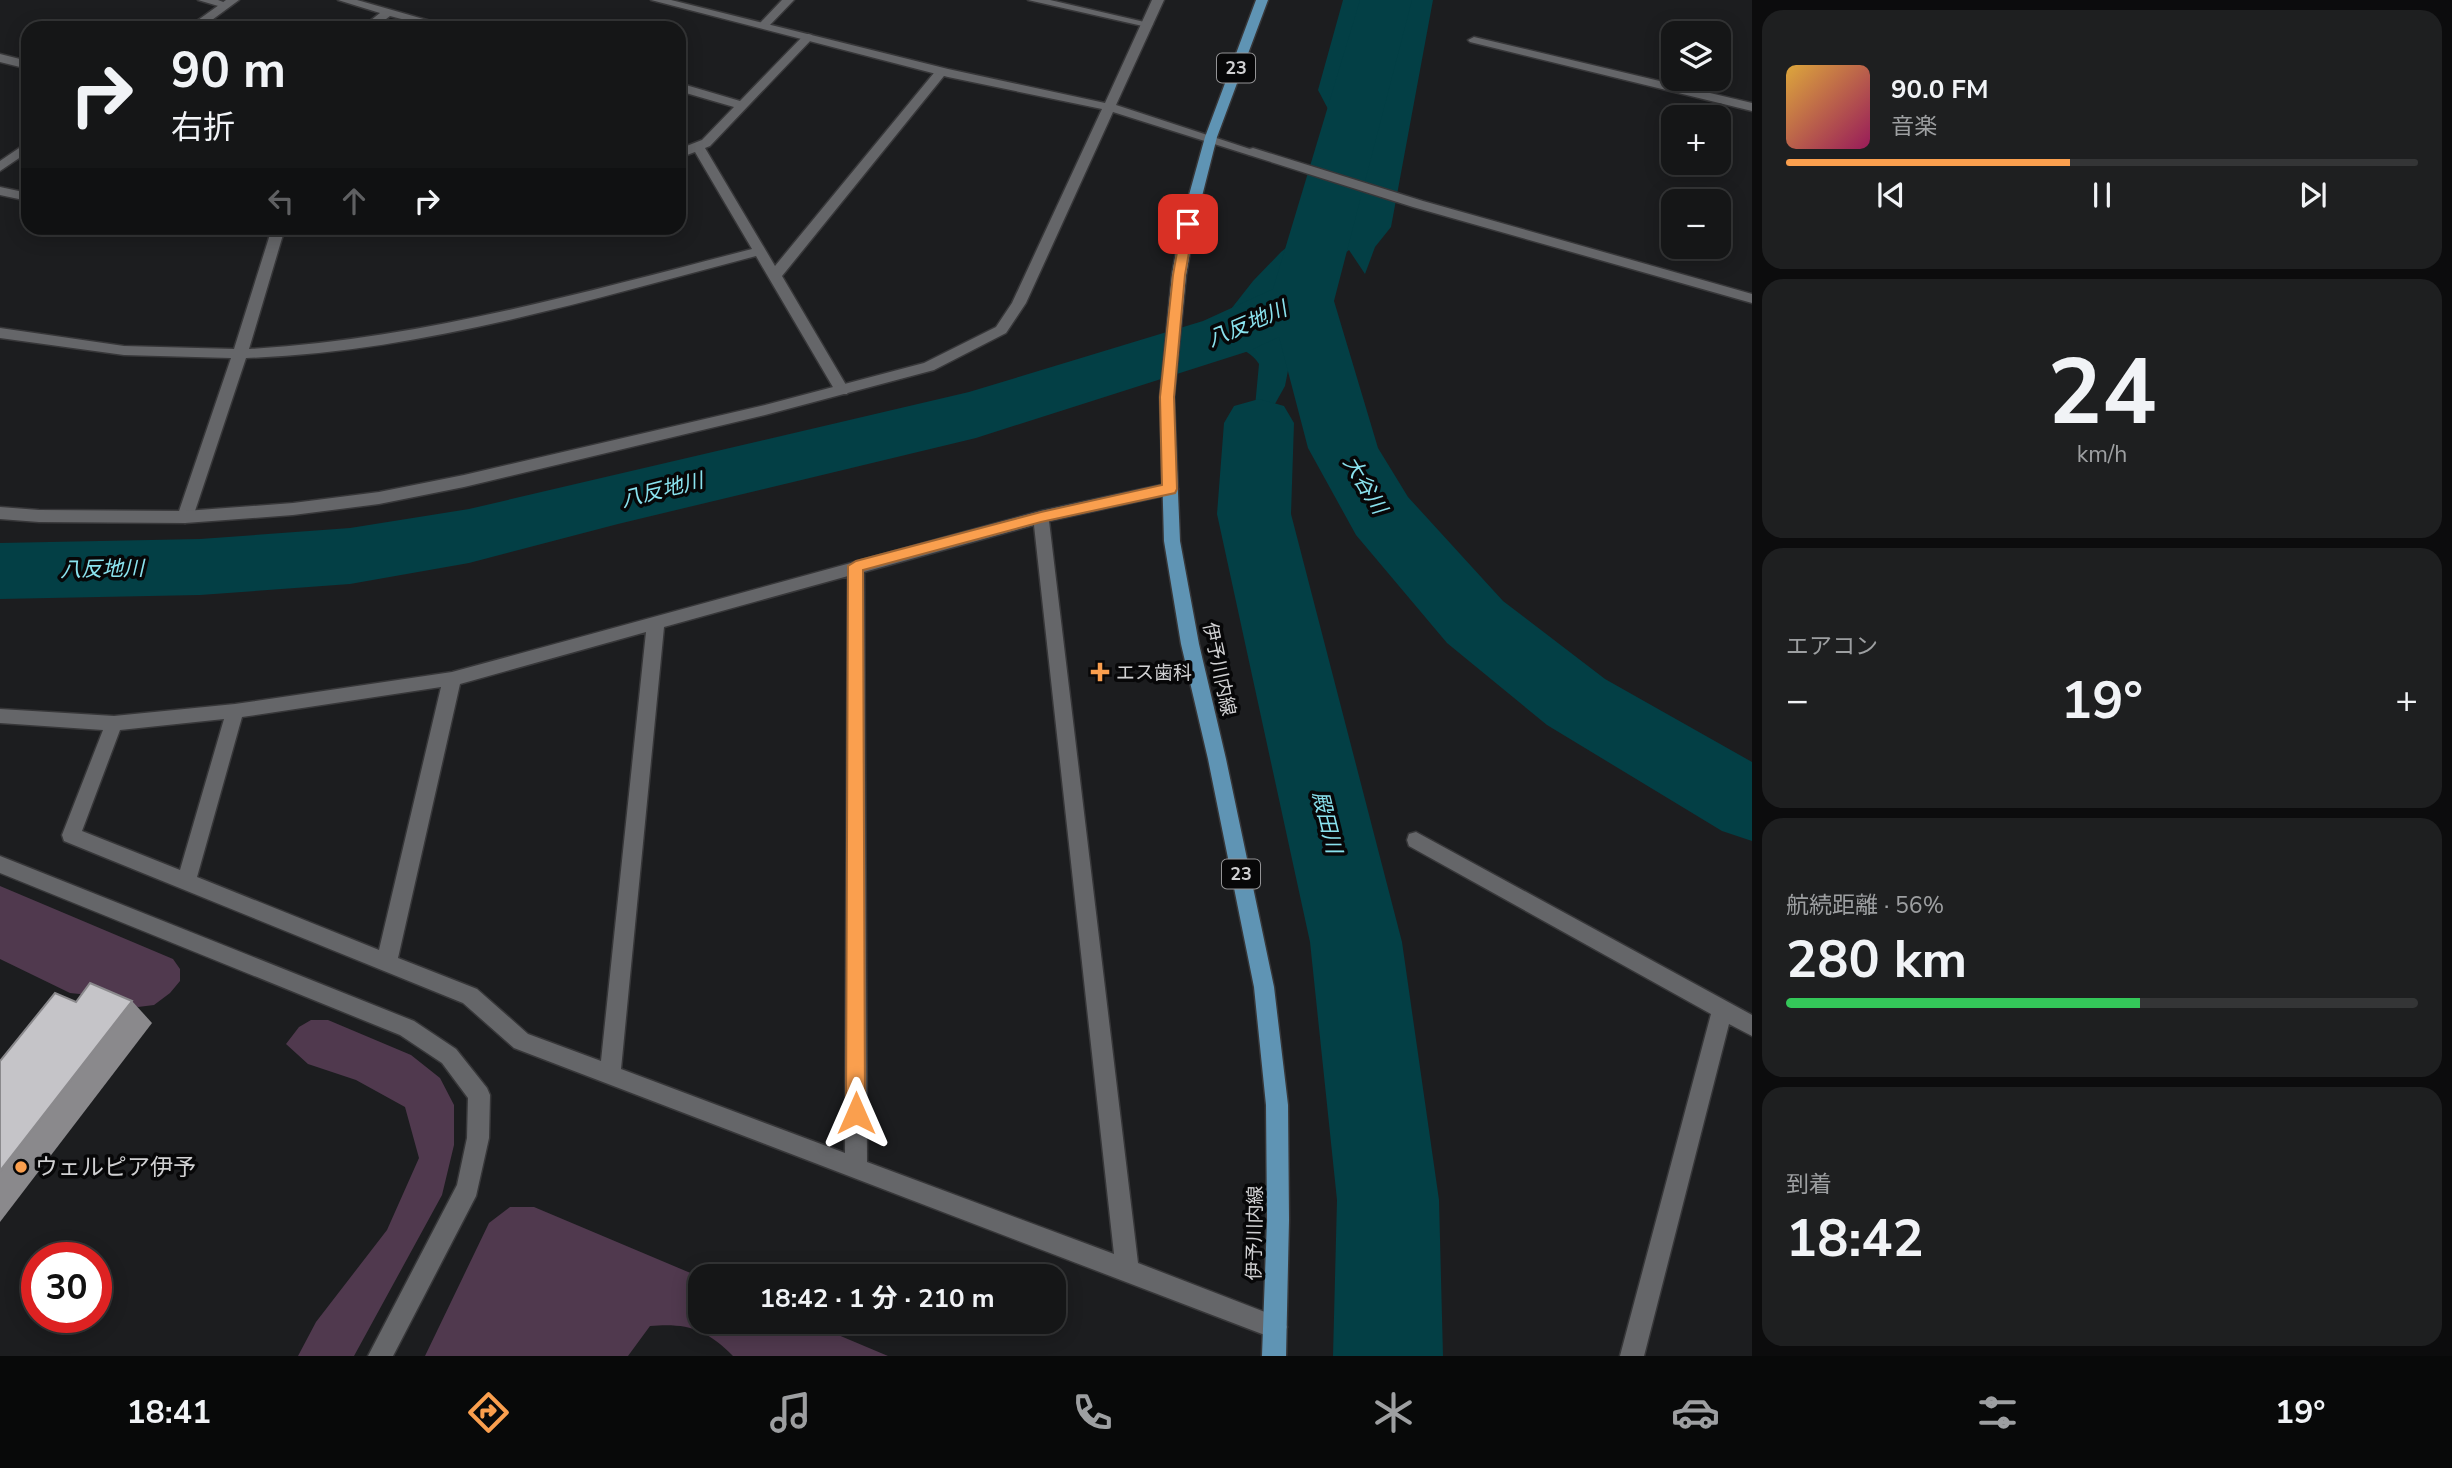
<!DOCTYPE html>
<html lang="ja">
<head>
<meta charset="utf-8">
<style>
	:root { --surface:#151617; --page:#1e1f20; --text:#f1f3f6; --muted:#9d9fa1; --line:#343536; --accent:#fa9f4e }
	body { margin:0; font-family:"Nunito Sans","Noto Sans JP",sans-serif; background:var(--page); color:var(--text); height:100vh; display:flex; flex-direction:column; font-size:26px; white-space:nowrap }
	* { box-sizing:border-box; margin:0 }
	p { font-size:23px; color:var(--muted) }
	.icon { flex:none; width:38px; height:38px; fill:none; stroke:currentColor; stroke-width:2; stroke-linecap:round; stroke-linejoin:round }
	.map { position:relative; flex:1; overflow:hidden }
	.panel { display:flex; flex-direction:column; gap:10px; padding:10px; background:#0c0c0d; width:700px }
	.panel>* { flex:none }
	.top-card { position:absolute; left:21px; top:21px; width:665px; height:214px; border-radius:21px; box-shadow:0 4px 18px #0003,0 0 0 2px var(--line); background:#151617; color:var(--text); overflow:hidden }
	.buttons { position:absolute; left:1661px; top:21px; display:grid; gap:14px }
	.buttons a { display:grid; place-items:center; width:70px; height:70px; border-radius:14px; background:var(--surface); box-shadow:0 4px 18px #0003,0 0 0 2px var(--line); font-size:35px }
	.speed { position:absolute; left:21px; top:1242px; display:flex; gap:14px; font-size:35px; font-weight:700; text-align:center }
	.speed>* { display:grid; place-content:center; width:91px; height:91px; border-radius:50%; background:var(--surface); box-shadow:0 4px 18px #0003,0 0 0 2px var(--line); line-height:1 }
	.speed .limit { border:10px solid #d22; background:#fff; color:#111 }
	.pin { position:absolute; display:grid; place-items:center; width:60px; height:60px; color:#fff; margin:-30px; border-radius:14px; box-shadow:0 4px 10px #0006 }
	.me { position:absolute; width:77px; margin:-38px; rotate:0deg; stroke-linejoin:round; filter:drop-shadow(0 0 5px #0008) }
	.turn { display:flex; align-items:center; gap:24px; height:147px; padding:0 35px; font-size:32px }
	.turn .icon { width:91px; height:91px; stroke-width:2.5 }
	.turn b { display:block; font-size:49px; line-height:60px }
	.lanes { display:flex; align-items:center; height:66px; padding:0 35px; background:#0003; justify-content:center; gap:35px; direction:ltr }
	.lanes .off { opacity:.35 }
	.big { font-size:52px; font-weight:700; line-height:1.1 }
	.panel .tile { flex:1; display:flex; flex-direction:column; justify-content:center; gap:10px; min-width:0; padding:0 24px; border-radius:21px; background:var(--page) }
	.panel .dial { align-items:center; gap:0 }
	.dial b { font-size:91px; line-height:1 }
	.song { display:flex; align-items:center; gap:21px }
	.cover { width:84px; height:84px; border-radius:10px; background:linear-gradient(135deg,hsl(40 70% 55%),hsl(330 70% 35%)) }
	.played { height:7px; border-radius:4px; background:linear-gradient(90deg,var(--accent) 45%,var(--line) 45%) }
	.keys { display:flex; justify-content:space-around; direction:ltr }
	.heat { display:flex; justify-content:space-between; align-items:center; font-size:38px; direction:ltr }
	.charge { height:10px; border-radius:5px; background:linear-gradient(90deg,#34c759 56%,var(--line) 0) }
	.trip { position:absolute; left:688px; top:1264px; width:378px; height:70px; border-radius:21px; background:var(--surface); box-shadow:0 4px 18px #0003,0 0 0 2px var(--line); font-weight:700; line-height:70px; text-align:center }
	.dock { display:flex; height:112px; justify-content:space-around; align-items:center; background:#080909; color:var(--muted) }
	.dock .icon { width:49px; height:49px }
	.dock .on { color:var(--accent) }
	.dock b { font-size:32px; color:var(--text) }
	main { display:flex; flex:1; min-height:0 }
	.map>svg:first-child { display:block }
	.green { fill:#50394e }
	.water { fill:#033f45 }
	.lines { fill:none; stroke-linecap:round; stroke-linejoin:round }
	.river { fill:#033f45; fill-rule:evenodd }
	.service-casing { stroke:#373739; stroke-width:3 }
	.minor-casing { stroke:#373739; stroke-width:3 }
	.tertiary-casing { stroke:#373739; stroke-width:3 }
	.primary-casing { stroke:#373739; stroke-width:3 }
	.service { fill:#656669; fill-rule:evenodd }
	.minor { fill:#656669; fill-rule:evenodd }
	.tertiary { fill:#656669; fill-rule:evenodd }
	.primary { fill:#5f94b4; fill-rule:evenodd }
	.shaded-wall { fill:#8a898c }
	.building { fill:#c5c4c8; stroke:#8a898c; stroke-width:2 }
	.route { fill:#fa9f4e; stroke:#a26733; stroke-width:2 }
	.poi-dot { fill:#fa9f4e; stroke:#070708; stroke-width:2.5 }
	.labels { text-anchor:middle; stroke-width:7; stroke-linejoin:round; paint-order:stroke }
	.shield { fill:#070708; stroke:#949496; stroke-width:2 }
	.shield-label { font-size:18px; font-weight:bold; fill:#d1d1d3 }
	.street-label { font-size:19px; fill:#d1d1d3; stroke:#070708 }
	.poi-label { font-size:19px; fill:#d1d1d3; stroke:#070708; text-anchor:start }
	.water-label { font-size:21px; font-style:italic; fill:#8ae2ee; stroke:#070708 }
	.near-poi-label { font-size:23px; fill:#d1d1d3; stroke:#070708; text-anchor:start }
</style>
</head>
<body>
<main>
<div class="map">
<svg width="1752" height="1356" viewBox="0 0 1752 1356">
	<rect width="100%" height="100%" fill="#1c1d1f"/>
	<path class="green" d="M0 886 173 959 180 969V981L170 993 154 1005 138 1007 117 998 70 993 0 959Z
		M311 1020H328L411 1055 440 1078 454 1105V1145L442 1195 354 1356H298L316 1322 387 1230 419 1158 405 1107 356 1080 308 1064 286 1044 299 1027Z
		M510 1207H534L700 1277V1321H805L888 1356H733C706 1329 688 1323 650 1326L628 1356H425L489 1223Z"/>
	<path class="water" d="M1343 0H1433L1391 227 1375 247 1365 274 1349 250 1343 255 1336 275 1320 301 1299 330 1293 345 1285 386 1271 411 1272 436 1284 453 1287 469 1268 464 1264 506 1268 534H1248L1245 513 1259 364C1247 345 1229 347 1211 355L1213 332 1253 281 1281 252 1309 229 1343 188 1348 169 1361 155 1360 136 1342 117 1328 109 1318 90Z"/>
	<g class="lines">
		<path class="river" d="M1360 0H1412L1334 301 1378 448 1408 497 1503 601 1605 679 1752 762V841L1722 831 1547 725 1447 643 1356 535 1308 448 1279 337 1249 351 976 438 618 524 469 563 350 584 200 595 0 599V543L200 539 350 528 469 509 969 392 1203 321 1273 289Z
			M1259 399 1284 406 1294 423 1291 514 1402 942 1439 1200 1443 1356H1333L1337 1200 1310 942 1217 514 1224 423 1234 406Z"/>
		<defs>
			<path id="service" d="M0 856 414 1021 456 1049 487 1088 490 1095 489 1138 476 1196 393 1356H368L457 1185 467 1138 468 1098 442 1063 400 1035 0 873Z"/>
			<path id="minor" d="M198 0H218L231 5 225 8Z
				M338 0H357L455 28H436L390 16 374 28H361L380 13Z
				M782 0H794L768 27H760V23Z
				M1028 0H1050L1153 24 1147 27Z
				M808 34 812 35V39L710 146 705 148 775 266 938 68 948 71 782 276 849 390 847 394H837L756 256C588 300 420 352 246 358L193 517 185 523 177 517 231 358 124 355 0 338V328L124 346 234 349 272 228H285L249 349C421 339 585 292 752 249L695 152 679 158V149L702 140 734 107 679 91V83L740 101 804 35Z
				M1474 37 1752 103V111L1470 42 1468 40Z
				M0 54 28 61V69L0 62Z
				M1253 148 1423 201 1752 294V303L1413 207 1249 155V149Z
				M0 187 28 193V201L0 195Z
				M1170 483 1178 489 1176 493 1049 521 1138 1263 1283 1319 1287 1327 1283 1335 1275 1339 514 1048 463 1003 64 841 62 835 103 730 0 723V709L114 716 235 704 452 672 1041 511ZM1034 525 1114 1254 867 1162 864 572ZM848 576 845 1153 621 1069 664 627ZM646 632 601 1061 528 1034 477 989 398 958 460 684ZM441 687 379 950 197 877 242 717ZM224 719 180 870 82 831 120 730Z
				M1416 832 1752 1015V1036L1729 1024 1644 1356H1620L1711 1014 1409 846 1407 840 1409 834Z"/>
			<path id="tertiary" d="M226 0H239L201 28H187Z
				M651 0H671L948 69 1105 103 1152 0H1164L1116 105 1259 152 1257 155H1249L1113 112 1026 303 1006 333 934 370 765 415 464 487 379 504 293 515 185 523 39 522 0 519V507L39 510 185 511 293 503 379 492 464 475 765 405 924 363 996 327 1012 303 1102 109 948 77Z
				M28 142V152L0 171V161Z"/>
			<path id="primary" d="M1256 0H1268L1217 137 1195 224 1186 275 1174 397 1180 541 1199 644 1226 759 1274 987 1288 1105 1289 1220 1286 1356H1262L1267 1220 1266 1105 1254 987 1208 759 1181 644 1164 541 1160 397 1172 275 1181 224 1205 137Z"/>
		</defs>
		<use href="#service" class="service-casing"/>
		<use href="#minor" class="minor-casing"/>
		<use href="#tertiary" class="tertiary-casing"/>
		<use href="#primary" class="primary-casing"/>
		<use href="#service" class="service"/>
		<use href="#minor" class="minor"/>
		<use href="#tertiary" class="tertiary"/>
		<use href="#primary" class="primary"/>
	</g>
	<path class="shaded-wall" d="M132 1001 152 1023 0 1222V1171Z"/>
	<path class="building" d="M90 983 132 1001 0 1171V1061L55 993 76 1002Z"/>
	<path class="route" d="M1188 220 1194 224 1185 275 1174 397 1177 489 1175 493 1041 522 863 570 865 1113 862 1120 856 1123 849 1120 846 1113 848 566 856 561 1041 512 1162 485 1160 397 1173 275 1182 224Z"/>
	<g class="poi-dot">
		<path d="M1096.5 661.5h7v7h7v7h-7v7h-7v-7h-7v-7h7z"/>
		<circle cx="21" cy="1167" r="7"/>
	</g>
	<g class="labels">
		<g class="shield">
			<rect x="1217" y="53.5" width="38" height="29" rx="5"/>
			<rect x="1222" y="859.5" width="38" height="29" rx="5"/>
		</g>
		<g class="shield-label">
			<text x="1236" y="74">23</text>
			<text x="1241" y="880">23</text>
		</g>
		<g class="street-label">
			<text transform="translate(1220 669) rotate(78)" y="7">伊予川内線</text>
			<text transform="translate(1254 1233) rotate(-89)" y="7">伊予川内線</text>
		</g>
		<g class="poi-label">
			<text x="1116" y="679">エス歯科</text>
		</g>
		<g class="water-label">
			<text transform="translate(1247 324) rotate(-23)" y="7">八反地川</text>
			<text transform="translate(1365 485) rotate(59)" y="7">大谷川</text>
			<text transform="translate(662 490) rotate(-14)" y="7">八反地川</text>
			<text transform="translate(102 569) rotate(-1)" y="7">八反地川</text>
			<text transform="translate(1327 822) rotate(76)" y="7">殿田川</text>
		</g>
		<g class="near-poi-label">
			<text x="35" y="1175">ウェルピア伊予</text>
		</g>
	</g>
</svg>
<div class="buttons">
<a><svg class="icon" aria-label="layers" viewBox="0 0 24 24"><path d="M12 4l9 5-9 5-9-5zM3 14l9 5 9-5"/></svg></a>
<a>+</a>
<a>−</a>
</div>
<div class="speed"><div class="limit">30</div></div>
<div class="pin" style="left:1188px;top:224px;background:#d93025"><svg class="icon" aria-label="arrive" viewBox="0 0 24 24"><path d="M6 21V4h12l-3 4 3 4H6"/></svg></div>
<svg class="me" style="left:856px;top:1113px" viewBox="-20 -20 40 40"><path d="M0-17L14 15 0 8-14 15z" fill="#fa9f4e" stroke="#fff" stroke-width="4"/></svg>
<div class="trip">18:42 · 1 分 · 210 m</div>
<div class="top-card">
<div class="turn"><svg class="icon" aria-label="right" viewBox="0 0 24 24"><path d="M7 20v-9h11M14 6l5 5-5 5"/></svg><div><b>90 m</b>右折</div></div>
<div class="lanes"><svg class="icon off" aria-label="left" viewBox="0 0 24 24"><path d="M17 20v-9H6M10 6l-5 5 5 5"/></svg><svg class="icon off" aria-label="ahead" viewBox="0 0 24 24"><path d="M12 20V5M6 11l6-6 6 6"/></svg><svg class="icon" aria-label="right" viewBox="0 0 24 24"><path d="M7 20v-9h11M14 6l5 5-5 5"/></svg></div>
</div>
</div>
<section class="panel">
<div class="tile">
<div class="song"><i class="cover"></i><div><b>90.0 FM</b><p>音楽</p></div></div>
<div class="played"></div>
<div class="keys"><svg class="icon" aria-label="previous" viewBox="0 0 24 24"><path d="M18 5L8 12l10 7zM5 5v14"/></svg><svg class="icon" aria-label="pause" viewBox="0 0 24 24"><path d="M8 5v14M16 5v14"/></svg><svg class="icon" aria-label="next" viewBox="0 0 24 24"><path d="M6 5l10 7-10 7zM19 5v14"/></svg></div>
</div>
<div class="tile dial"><b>24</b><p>km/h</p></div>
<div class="tile"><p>エアコン</p>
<div class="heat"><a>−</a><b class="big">19°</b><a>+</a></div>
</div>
<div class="tile"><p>航続距離 · 56%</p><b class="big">280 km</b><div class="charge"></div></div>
<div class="tile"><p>到着</p><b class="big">18:42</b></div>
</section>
</main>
<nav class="dock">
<b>18:41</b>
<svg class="icon on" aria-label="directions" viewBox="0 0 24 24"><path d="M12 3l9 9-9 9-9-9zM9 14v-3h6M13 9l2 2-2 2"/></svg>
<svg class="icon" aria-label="music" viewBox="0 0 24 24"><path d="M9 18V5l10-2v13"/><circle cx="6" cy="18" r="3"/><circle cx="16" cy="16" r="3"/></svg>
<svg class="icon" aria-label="phone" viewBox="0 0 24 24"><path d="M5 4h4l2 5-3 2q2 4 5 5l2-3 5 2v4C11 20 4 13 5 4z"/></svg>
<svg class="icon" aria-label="climate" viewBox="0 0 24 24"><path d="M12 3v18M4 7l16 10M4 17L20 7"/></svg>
<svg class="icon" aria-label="car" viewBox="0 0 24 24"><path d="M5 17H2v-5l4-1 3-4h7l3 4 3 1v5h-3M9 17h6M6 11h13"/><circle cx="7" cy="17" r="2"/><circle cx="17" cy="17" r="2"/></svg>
<svg class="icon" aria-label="filters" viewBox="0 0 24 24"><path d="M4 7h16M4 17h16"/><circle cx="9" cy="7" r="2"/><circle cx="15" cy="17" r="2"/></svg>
<b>19°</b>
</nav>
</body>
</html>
